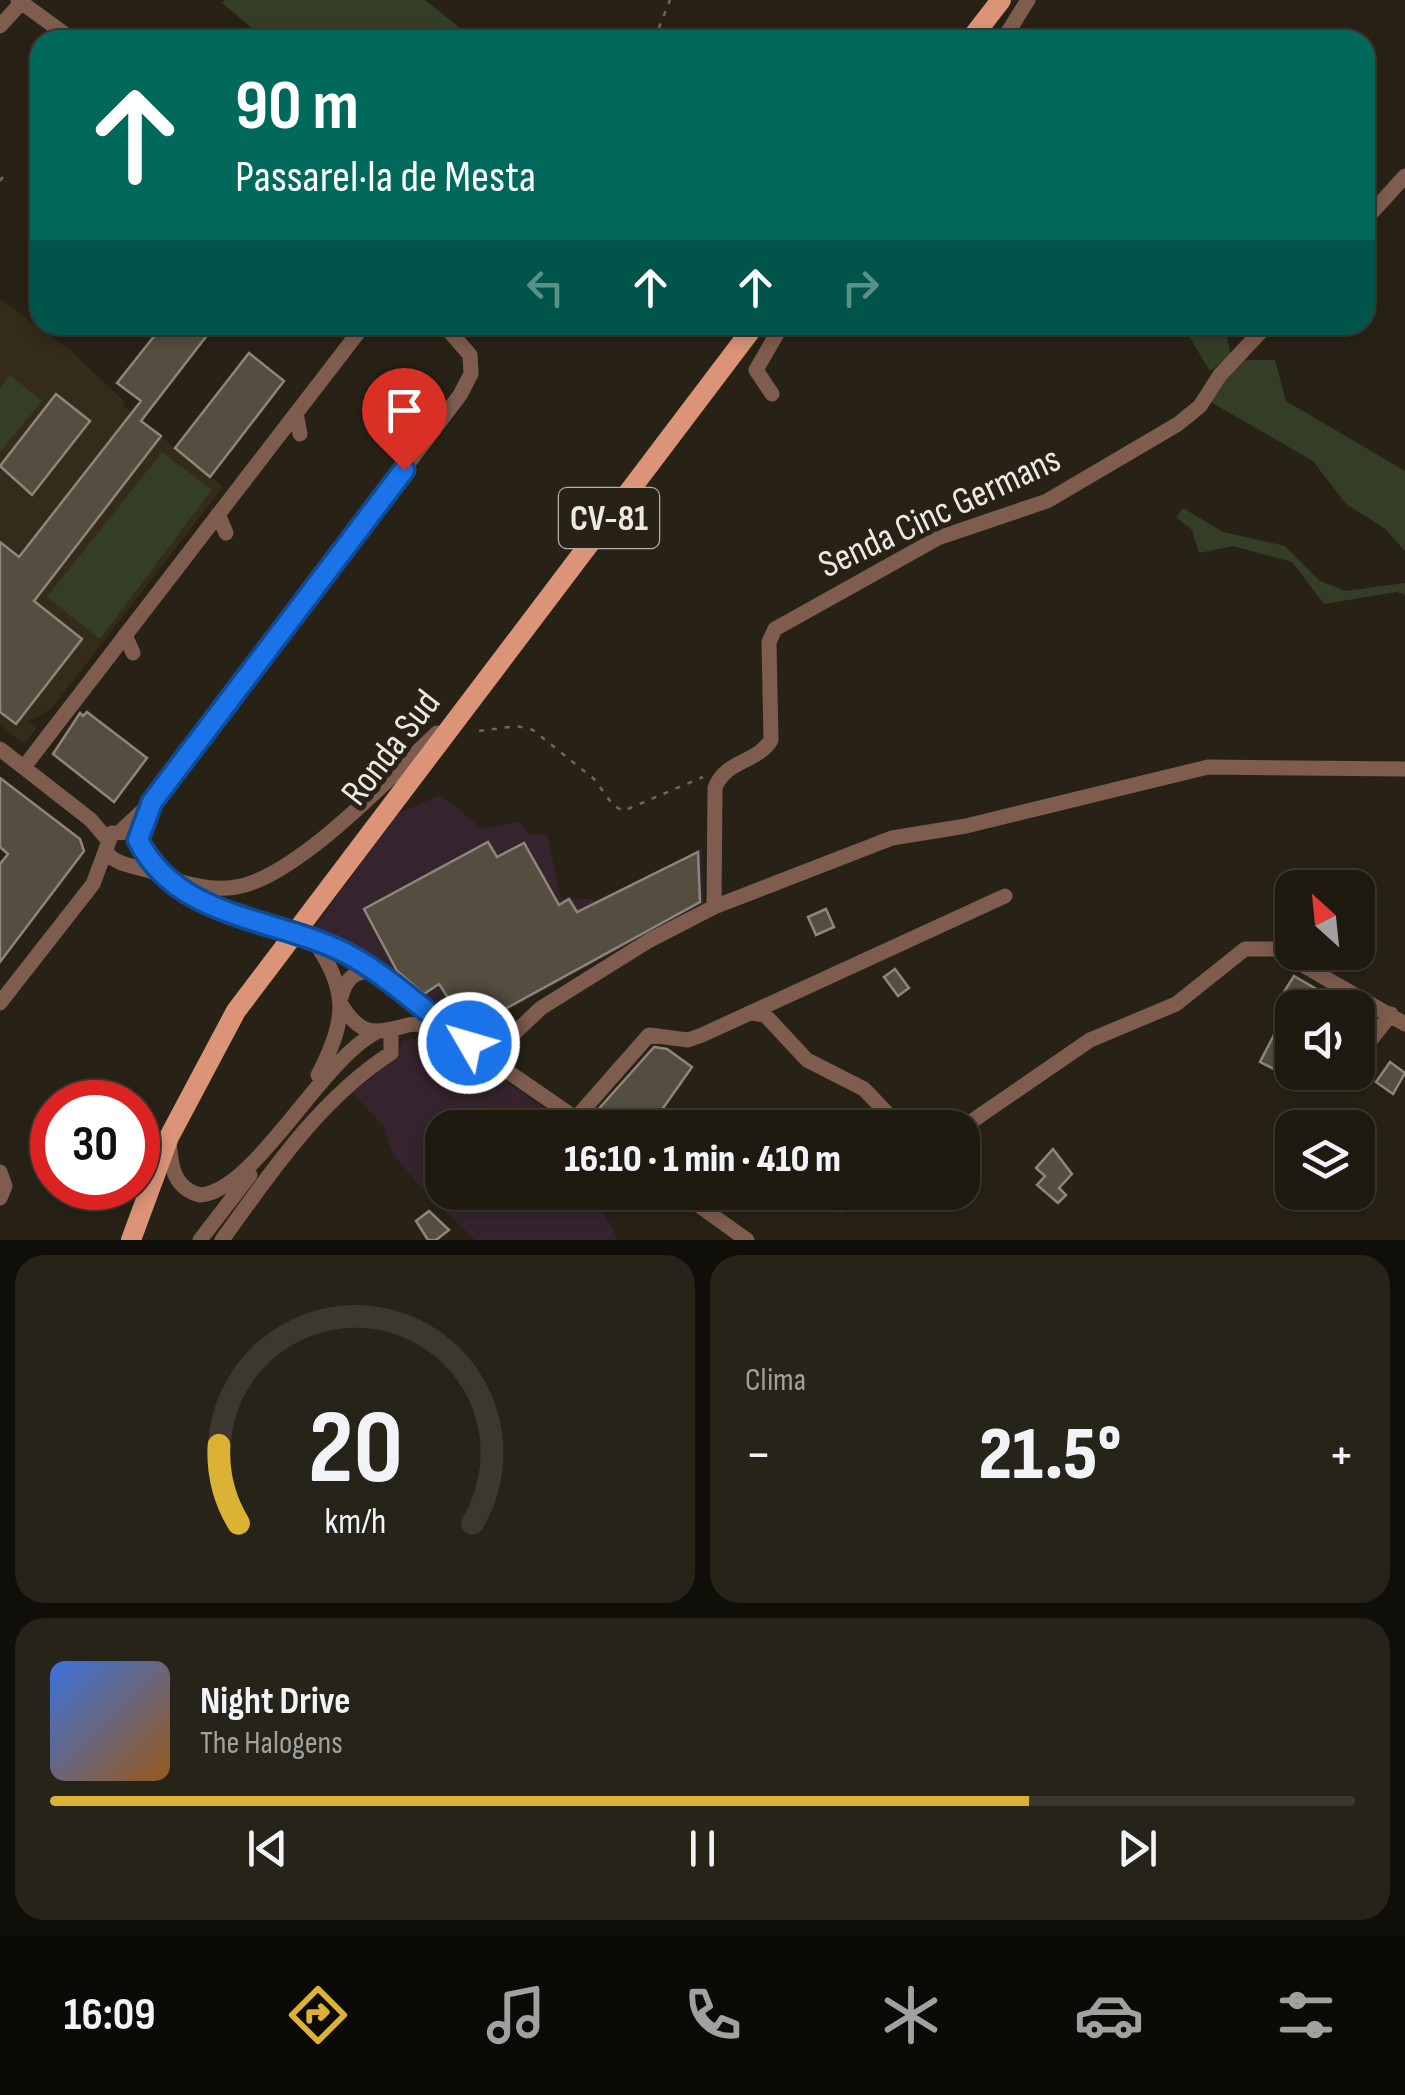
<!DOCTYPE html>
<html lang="es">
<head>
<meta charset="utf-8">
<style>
	:root { --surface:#1e1a10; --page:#262319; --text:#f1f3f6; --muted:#a1a19f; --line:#3c3830; --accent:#dbb233 }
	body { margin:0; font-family:"Sofia Sans Condensed",sans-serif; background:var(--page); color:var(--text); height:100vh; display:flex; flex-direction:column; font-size:38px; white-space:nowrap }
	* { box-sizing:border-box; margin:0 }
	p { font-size:32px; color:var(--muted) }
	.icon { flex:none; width:55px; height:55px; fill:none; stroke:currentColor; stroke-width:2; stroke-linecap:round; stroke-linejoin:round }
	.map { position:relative; height:1240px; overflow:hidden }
	.drawer { display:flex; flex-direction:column; gap:15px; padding:15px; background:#100e09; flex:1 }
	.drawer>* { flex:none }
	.guide { position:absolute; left:30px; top:30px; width:1345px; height:305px; border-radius:30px; box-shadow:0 5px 15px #0003,0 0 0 2px var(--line); background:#00695c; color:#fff; overflow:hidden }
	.needle { width:65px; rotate:333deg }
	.controls { position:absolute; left:1275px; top:870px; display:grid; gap:20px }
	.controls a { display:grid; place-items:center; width:100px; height:100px; border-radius:20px; background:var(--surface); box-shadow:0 5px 15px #0003,0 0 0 2px var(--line); font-size:50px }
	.speed { position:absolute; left:30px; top:1080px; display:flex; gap:20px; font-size:50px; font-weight:700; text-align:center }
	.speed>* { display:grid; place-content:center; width:130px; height:130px; border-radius:50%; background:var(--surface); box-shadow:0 5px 15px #0003,0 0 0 2px var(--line); line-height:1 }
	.speed .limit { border:15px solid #d22; background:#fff; color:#111 }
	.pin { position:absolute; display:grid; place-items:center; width:85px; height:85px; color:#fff; margin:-102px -42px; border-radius:50% 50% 50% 0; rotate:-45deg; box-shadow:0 0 10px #0007 }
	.pin .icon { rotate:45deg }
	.me { position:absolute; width:110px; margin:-55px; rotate:308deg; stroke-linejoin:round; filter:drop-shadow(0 0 8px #0008) }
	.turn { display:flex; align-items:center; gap:35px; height:210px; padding:0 40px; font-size:45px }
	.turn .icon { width:130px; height:130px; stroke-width:2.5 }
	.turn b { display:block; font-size:70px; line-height:85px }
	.lanes { display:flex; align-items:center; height:95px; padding:0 40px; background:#0003; justify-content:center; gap:50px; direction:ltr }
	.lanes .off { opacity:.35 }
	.big { font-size:75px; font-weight:800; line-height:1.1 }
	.drawer .widget { flex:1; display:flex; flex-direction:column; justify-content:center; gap:15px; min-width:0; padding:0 35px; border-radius:30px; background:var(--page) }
	.drawer .dial { align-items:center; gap:0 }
	.dial svg { height:260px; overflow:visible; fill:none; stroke:var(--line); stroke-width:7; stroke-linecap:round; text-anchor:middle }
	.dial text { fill:var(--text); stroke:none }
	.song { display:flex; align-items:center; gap:30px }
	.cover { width:120px; height:120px; border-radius:15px; background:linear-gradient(135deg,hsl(220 70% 55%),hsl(30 70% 35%)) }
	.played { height:10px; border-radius:5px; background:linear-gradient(90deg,var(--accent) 75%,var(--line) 75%) }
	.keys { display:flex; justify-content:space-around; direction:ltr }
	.heat { display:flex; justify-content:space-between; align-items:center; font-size:55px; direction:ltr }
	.drawer .tiles { flex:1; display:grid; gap:15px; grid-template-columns:1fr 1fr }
	.widget:last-child { grid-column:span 2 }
	.trip { position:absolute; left:425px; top:1110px; width:555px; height:100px; border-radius:30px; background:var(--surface); box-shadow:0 5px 15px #0003,0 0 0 2px var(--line); font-weight:800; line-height:100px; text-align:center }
	.dock { display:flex; height:160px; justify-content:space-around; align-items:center; background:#0c0a06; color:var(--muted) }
	.dock .icon { width:70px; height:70px }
	.dock .active { color:var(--accent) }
	.dock b { font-size:45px; color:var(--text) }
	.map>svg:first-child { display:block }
	.commercial { fill:#35242d }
	.built { fill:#342b1a }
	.green { fill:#343e27 }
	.building { fill:#544d40; stroke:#8e8779; stroke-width:2.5 }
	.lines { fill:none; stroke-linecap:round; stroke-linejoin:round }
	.path { stroke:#6d675d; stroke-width:2.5; stroke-dasharray:5 8; stroke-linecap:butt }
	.minor { stroke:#7e5c4e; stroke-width:15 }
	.major { stroke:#db9477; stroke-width:20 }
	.minor-bridge { stroke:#7e5c4e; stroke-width:15 }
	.route-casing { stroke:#114b97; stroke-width:25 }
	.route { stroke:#1a73e8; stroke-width:18 }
	.labels { text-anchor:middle; stroke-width:10; stroke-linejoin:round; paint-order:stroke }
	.shield { fill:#282216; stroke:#b3aea5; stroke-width:2.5 }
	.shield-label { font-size:35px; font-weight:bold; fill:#eeeae2 }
	.street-label { font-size:38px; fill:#eeeae2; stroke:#282216 }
</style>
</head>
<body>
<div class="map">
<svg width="1405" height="1240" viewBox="0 0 1405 1240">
	<rect width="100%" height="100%" fill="#282216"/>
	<path class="commercial" d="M441 795 482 829 520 822 529 835 547 834 561 898 599 900 702 848 704 903 474 1029 463 1031 402 981 313 930 395 815Z
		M427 1034 442 1036 565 1123 560 1128H442V1192L593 1193 618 1240H475L420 1186 393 1154 384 1127 353 1093 398 1053 402 1042Z"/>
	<path class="built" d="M0 299 70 350 124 401 123 406 223 487 51 709 29 722 37 728 24 744 0 725Z"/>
	<path class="green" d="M225 0H425L475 40H266L222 3Z
		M1182 325H1224L1231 355 1210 371Z
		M1241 360H1275L1286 401 1405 471V551L1384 528 1346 504 1313 461 1209 401Z
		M10 375 42 401 0 452V388Z
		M162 452 212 490 100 639 47 597Z
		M1183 508 1223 532 1285 546 1320 581 1345 591 1405 583V595L1396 592 1324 604 1292 562 1233 546 1199 553 1192 530 1176 517Z"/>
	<path class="building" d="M163 325H215L141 421 161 436 34 601 82 639 16 724 0 712V542L19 557 141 401 117 383Z
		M249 353 284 381 210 477 175 448Z
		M56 394 90 421 32 495 0 466Z
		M87 712 147 758 114 802 53 754 80 713 83 716Z
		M0 778 80 839 84 851 0 962V864L8 854 0 847Z
		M488 842 497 857 524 843 559 905 569 899 577 912 698 852 700 902 485 1020 466 1025 439 984 424 994 397 971 364 909Z
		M826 909 834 927 816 935 808 917Z
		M895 969 909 988 898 996 884 977Z
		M1294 976 1325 994 1316 1008H1283L1290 995 1284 992Z
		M1275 1033 1291 1042 1276 1070 1260 1062Z
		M654 1047 667 1049 692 1067 649 1128H614L595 1113Z
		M1390 1062 1405 1073 1393 1094 1376 1082Z
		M1053 1149 1072 1174 1059 1188 1066 1195 1058 1203 1037 1185 1045 1176 1036 1168Z
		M817 1192H863L852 1206 848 1202 840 1211Z
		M429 1211 449 1230 436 1240H428L416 1221Z"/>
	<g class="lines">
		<path class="path" d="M654 40 670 0
			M0 181 4 175
			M479 731 517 726 533 730 594 779 613 805 623 811 703 777"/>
		<path class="minor" d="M18 0 73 40
			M0 26 22 2
			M1003 40 1028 0
			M1365 220 1405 176
			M772 394 756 370 782 325
			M296 413 300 434
			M218 514 226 533
			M125 635 133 653
			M0 749 91 820 107 839
			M24 767 364 325
			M122 830 152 802 460 395 471 374 470 355 444 325
			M106 851C115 866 137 866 153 872 179 882 208 892 236 887 297 877 391 776 437 733
			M180 887 258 923
			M714 907 715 788C725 760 757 763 771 740L769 642 775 629 938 538 1047 501 1178 424 1200 406 1220 375 1267 325
			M316 944C370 952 409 999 450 1030 495 1064 543 1095 589 1128
			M316 944C350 993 345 1024 318 1075
			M341 997C346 978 355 970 376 971
			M0 1003 93 884 112 833 131 832 163 873
			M342 1006C361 1036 375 1034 404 1026 417 1022 432 1026 445 1029
			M752 1013 765 1015 807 1060 864 1089 901 1128
			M1358 1056 1391 1014
			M489 1057 541 1008 650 940 714 907 892 838 966 826 1208 767 1405 769
			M576 1118 649 1035 688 1040 702 1035 1005 896
			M962 1128 1090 1040 1176 1004 1245 949H1275L1405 1024
			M169 1141C171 1166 173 1188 200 1195 254 1192 319 1063 375 1033
			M0 1172 5 1186 0 1198
			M680 1192 747 1240
			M200 1240 250 1175
			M222 1240C271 1172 320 1099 391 1053V1032"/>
		<path class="major" d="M970 40 1001 0
			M131 1240 169 1137 236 1011 755 325"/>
		<path class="minor-bridge" d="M258 923 316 944"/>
	</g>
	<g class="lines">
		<defs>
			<path id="route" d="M404 470 152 802 138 840C179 922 281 917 351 956 394 980 428 1015 469 1043"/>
		</defs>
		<use href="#route" class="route-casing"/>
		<use href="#route" class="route"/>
	</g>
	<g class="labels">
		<rect class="shield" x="559" y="488" width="100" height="60" rx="8"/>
		<g class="shield-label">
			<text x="609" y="530">CV-81</text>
		</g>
		<g class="street-label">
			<text transform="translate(939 511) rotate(-25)" y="13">Senda Cinc Germans</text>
			<text transform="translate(390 747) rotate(-52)" y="13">Ronda Sud</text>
		</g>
	</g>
</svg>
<div class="controls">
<a><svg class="needle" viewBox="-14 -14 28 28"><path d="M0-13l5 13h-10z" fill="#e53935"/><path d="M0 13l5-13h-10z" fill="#a1a19f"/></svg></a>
<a><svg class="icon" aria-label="sound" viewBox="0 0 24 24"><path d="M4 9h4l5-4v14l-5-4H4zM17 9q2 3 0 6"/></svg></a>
<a><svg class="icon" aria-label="layers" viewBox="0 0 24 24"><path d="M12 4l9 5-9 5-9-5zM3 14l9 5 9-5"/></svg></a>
</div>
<div class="speed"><div class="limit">30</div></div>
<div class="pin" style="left:404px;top:470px;background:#d93025"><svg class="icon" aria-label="arrive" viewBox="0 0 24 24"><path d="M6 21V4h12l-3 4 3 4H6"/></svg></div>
<svg class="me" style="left:469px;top:1043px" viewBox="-20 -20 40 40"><circle r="17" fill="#1a73e8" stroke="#fff" stroke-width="3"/><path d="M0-11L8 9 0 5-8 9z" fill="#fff"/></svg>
<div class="trip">16:10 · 1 min · 410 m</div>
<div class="guide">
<div class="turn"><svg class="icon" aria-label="ahead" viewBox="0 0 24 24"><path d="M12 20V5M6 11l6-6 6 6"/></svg><div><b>90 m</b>Passarel·la de Mesta</div></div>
<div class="lanes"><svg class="icon off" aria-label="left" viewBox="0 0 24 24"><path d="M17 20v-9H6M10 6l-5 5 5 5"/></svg><svg class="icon" aria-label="ahead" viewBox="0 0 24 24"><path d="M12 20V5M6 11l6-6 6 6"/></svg><svg class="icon" aria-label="ahead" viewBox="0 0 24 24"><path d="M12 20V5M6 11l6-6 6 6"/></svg><svg class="icon off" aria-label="right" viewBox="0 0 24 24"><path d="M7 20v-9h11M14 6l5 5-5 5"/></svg></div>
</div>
</div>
<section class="drawer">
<div class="tiles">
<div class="widget dial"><svg viewBox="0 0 100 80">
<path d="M14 69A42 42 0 1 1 86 69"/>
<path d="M14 69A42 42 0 0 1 8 45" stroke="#dbb233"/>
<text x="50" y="56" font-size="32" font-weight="700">20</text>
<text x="50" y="72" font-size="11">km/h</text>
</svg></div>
<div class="widget"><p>Clima</p>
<div class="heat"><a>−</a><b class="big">21.5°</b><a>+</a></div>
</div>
<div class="widget">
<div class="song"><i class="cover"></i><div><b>Night Drive</b><p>The Halogens</p></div></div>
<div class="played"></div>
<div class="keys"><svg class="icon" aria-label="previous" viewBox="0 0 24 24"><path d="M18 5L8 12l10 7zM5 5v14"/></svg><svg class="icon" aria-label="pause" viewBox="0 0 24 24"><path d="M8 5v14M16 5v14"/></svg><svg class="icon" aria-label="next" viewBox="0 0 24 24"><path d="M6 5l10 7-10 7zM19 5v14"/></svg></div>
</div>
</div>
</section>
<nav class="dock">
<b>16:09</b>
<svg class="icon active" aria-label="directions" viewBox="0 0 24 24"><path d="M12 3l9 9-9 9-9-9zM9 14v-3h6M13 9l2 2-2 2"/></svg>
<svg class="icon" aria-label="music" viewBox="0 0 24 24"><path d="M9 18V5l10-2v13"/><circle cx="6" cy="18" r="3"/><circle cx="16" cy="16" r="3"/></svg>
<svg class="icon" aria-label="phone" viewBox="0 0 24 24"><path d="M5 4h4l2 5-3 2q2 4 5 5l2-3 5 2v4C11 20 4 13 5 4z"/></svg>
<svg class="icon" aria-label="climate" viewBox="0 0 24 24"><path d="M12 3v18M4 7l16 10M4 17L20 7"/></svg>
<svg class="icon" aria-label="car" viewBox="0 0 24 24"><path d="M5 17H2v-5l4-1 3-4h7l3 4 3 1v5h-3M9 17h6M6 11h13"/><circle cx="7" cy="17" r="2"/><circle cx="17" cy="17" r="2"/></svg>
<svg class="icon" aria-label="filters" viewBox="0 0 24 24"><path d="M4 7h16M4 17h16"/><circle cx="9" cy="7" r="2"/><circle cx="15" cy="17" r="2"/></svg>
</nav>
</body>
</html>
